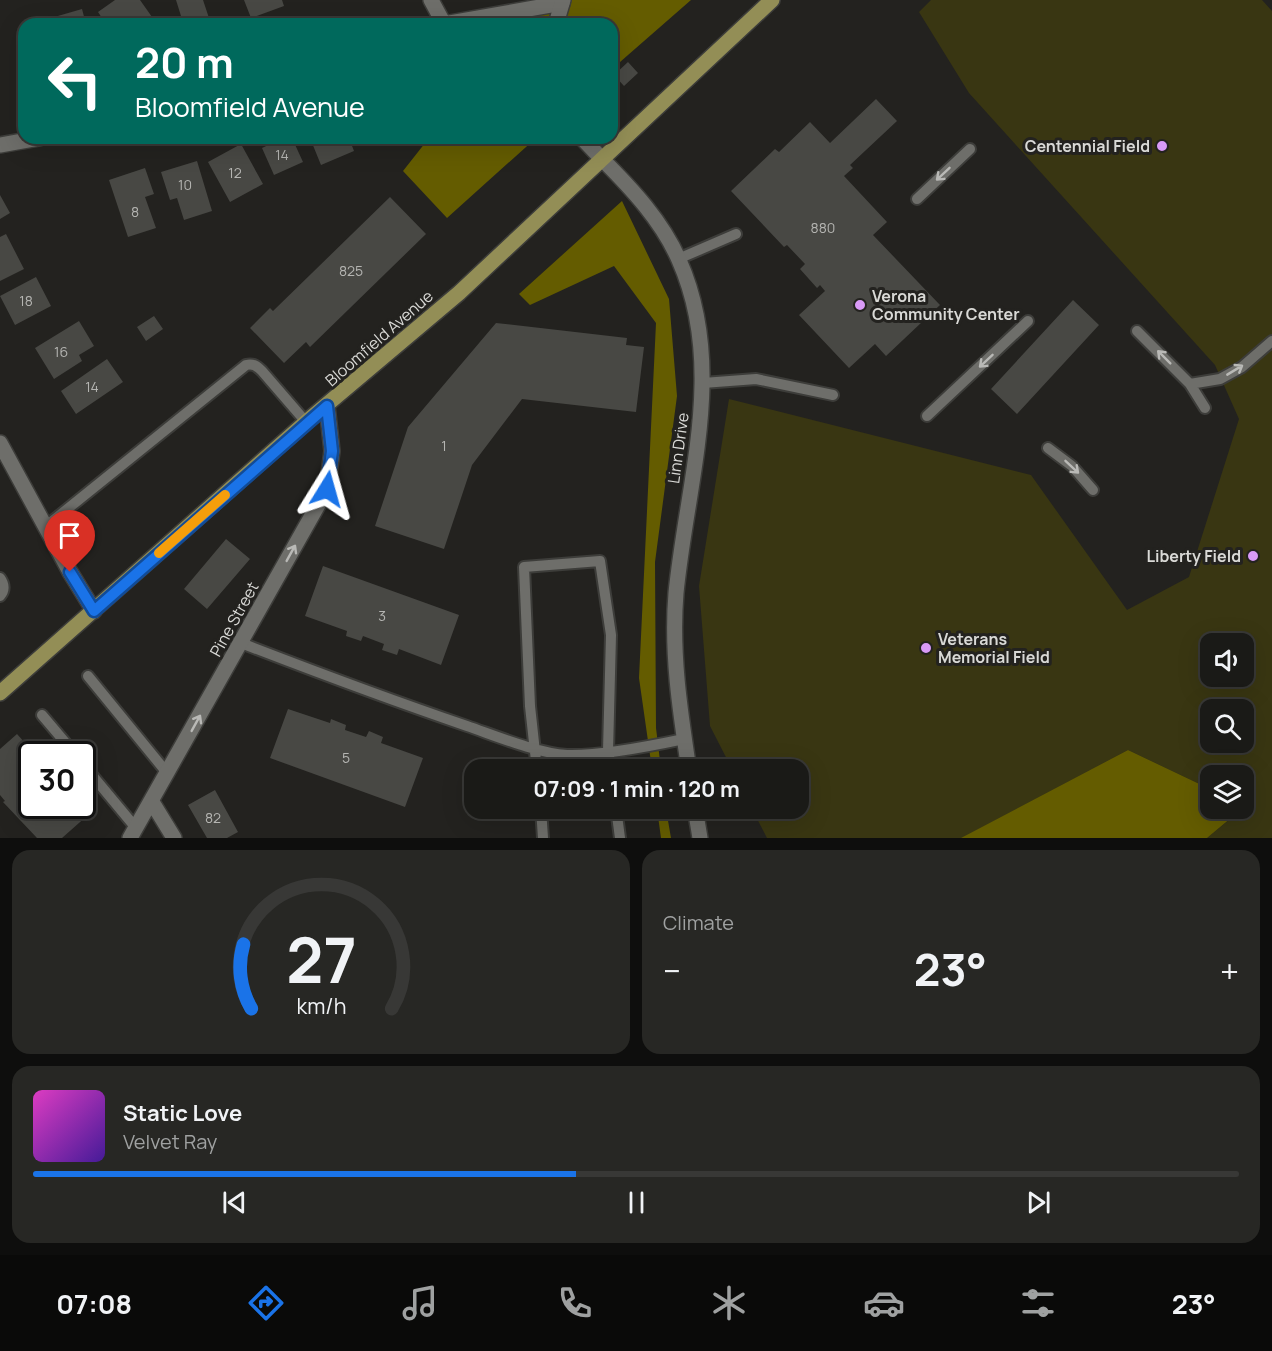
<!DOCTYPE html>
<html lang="en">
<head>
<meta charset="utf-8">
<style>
	:root { --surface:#1a1a17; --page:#272724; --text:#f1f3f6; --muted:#9fa1a1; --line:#383836; --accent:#1a73e8 }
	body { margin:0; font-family:Manrope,sans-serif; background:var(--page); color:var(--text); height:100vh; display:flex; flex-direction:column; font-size:22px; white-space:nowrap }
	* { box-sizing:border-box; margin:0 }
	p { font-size:20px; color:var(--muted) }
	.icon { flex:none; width:33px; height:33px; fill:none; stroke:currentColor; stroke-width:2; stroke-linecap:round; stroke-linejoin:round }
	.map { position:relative; height:838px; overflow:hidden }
	.panel { display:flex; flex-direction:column; gap:12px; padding:12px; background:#0e0e0d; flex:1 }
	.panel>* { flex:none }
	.guide { position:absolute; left:18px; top:18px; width:600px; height:126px; border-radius:18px; box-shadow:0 6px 24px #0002,0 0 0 2px var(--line); background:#00695c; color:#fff; overflow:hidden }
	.tools { position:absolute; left:1200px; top:633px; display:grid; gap:12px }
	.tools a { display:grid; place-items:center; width:54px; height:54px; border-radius:12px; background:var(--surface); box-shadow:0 6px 24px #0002,0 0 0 2px var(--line); font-size:30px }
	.speed { position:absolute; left:18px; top:741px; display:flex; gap:12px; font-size:30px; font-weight:700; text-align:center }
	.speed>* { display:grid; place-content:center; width:78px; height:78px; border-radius:50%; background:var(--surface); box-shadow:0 6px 24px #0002,0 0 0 2px var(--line); line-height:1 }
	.speed .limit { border:3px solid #111; border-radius:9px; background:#fff; color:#111 }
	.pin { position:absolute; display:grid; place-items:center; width:51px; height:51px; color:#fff; margin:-62px -26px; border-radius:50% 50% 50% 0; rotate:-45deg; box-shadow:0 0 6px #0007 }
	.pin .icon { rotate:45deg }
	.me { position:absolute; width:66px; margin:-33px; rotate:8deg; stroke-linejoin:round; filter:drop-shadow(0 0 4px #0008) }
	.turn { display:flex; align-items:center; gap:21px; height:126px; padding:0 18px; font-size:27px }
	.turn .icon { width:78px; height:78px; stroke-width:2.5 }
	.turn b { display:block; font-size:42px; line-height:51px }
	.big { font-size:45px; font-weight:700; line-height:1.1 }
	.panel .card { flex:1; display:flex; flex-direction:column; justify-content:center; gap:9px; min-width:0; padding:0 21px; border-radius:18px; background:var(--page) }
	.panel .dial { align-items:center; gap:0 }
	.dial svg { height:156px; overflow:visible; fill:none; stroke:var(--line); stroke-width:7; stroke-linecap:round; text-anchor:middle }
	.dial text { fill:var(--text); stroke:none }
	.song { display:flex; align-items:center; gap:18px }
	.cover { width:72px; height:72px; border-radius:9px; background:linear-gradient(135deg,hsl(310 70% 55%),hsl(260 70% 35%)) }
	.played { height:6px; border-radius:3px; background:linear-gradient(90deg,var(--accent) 45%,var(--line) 45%) }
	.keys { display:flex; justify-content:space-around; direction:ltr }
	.heat { display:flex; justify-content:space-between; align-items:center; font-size:33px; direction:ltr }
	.panel .tiles { flex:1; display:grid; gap:12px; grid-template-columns:1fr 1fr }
	.card:last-child { grid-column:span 2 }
	.trip { position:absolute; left:464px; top:759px; width:345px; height:60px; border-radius:18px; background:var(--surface); box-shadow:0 6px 24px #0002,0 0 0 2px var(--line); font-weight:700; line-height:60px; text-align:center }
	.tabs { display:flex; height:96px; justify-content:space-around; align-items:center; background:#0a0a09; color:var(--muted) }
	.tabs .icon { width:42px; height:42px }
	.tabs .current { color:var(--accent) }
	.tabs b { font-size:27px; color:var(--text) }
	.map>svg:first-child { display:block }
	.green { fill:#393612; fill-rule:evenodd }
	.forest { fill:#645c00 }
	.building { fill:#484844 }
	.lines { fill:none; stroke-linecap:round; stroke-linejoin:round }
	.service-casing { stroke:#3d3d3a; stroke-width:14 }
	.minor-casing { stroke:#3d3d3a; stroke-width:18 }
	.tertiary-casing { stroke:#3d3d3a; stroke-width:18 }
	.primary-casing { stroke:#3d3d3a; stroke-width:18 }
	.service { stroke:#6e6e6a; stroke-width:10 }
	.minor { stroke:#6e6e6a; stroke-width:15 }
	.tertiary { stroke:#6e6e6a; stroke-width:15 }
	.primary { stroke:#938e56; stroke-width:15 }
	.oneway { stroke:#b9b9b6 }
	.route-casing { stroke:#114b97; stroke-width:15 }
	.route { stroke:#1a73e8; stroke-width:10 }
	.slow { stroke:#f59e0b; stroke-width:10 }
	.poi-dot { fill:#d99af7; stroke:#23221f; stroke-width:2 }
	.labels { text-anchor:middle; stroke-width:6; stroke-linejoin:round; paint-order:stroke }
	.number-label { font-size:14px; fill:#b5b5b2 }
	.poi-label { font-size:16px; font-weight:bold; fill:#d9d9d6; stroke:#23221f; text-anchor:end }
	.street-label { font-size:16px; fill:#d9d9d6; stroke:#23221f }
</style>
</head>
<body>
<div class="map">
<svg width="1272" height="838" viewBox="0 0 1272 838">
	<rect width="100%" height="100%" fill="#23221f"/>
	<path class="green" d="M931 0H1262L1272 11V838H1207L1246 806 1244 805V776H1210V789L1128 750 962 838H767L752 809 798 808V770L732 769 710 726 699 586 729 399 1031 475 1127 610 1189 577 1239 419 1215 365 969 93 919 12ZM1210 644H1244V676H1210ZM1210 710H1244V742H1210Z"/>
	<path class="forest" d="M538 0H691L612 69V24H519Z
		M429 138H536L447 218 403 171Z
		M622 201 669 299 677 396 655 562 656 728 661 769H652L639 678 656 323 614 266 530 305 519 294Z
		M1128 750 1210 789V808H1243L1207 838H961Z
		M657 809H666L671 838H661Z"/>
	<path class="building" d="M115 0H140L157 24H106L98 12Z
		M176 0H203L211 24H174L173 18 181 16Z
		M244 0H282L284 6 251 18Z
		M82 9 86 24H46L44 20Z
		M628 62 638 73 624 86 614 75Z
		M876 99 897 121 850 165 853 168 844 176 887 222 873 235 940 305 886 356 875 344 849 368 799 315 825 291 820 285 817 288 800 269 805 264 787 245 784 247 731 191 775 149 779 152 810 122 830 143Z
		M283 138H292L303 162 274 175 262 148Z
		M310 138H349L354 151 321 165Z
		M241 144 263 184 230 202 208 162Z
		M197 161 212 211 184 220 177 198 170 200 161 172Z
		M145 168 154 194 145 197 156 228 128 237 109 180Z
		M0 195 10 213 0 219Z
		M390 197 426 234 310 347 306 342 284 363 250 328 270 308 273 311Z
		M6 234 24 269 0 281V237Z
		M36 277 51 306 15 325 0 296Z
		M1073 300 1099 325 1017 414 991 389Z
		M154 316 163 329 146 341 137 327Z
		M79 321 94 346 79 355 82 361 54 379 35 348Z
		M496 323 627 338 626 345 644 347 636 412 522 399 472 465 444 549 375 526 408 427Z
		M107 359 123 382 76 414 61 391Z
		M226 539 250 559 207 609 184 589Z
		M323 566 459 615 441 665 399 649 397 655 382 650 384 644 363 636 361 641 346 636 347 631 305 616Z
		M288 709 330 723 331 719 346 725 345 730 366 737 369 731 383 737 381 743 423 758 405 807 270 758Z
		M17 734 35 754H32V806H80L88 815 62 838H37L3 802 5 801 0 795V749Z
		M215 790 238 832 227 838H207L188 805Z"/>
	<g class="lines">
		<defs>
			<path id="service" d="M917 199 970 149
				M678 259 736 234
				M1137 331 1190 384 1205 408
				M703 383 756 379 833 395
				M1190 384 1220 379 1242 367 1272 341
				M927 416 1028 321
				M1048 448 1072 466 1093 490
				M45 527 246 365C253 363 257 366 262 371L306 422
				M0 578C5 585 5 590 0 596
				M241 643C316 672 391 700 467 726 496 736 537 753 567 755 600 756 651 746 684 739
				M88 676 168 774
				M42 715 75 754
				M82 763 136 828
				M537 770 530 706 524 567 600 561 611 635 608 751 611 770
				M541 808 543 838
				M616 808 620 838"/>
			<path id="minor" d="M431 0 444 24
				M444 24 562 3
				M0 145 39 138
				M602 159C632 189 662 221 679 260 727 368 687 481 676 593 671 652 680 711 689 770
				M0 443 70 572 94 611
				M152 802 174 838
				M695 808 700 838
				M130 838 327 489 332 451 327 406"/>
			<path id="tertiary" d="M556 24 563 0
				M582 138 602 159"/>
			<path id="primary" d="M0 693 306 422 459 293 772 0"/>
		</defs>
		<use href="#service" class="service-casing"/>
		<use href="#minor" class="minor-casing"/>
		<use href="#tertiary" class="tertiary-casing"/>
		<use href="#primary" class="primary-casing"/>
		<use href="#service" class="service"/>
		<use href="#minor" class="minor"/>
		<use href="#tertiary" class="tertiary"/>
		<use href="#primary" class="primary"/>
	</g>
	<defs><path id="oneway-shaft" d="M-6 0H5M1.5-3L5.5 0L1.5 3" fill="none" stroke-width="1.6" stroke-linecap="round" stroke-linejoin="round" transform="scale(1.5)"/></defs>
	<g class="oneway">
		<use href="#oneway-shaft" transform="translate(943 174) rotate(137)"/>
		<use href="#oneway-shaft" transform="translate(1164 357) rotate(-135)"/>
		<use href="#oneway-shaft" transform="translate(986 361) rotate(137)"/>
		<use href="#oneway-shaft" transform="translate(1235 370) rotate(-31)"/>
		<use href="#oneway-shaft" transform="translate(1072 467) rotate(43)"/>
		<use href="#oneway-shaft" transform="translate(291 553) rotate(-61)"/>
		<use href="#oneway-shaft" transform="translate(196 723) rotate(-61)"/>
	</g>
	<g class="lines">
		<defs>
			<path id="route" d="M70 572 94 611 327 406 332 451 327 489"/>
		</defs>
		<use href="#route" class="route-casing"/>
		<use href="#route" class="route"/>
		<path class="slow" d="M159 553 225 495"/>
	</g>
	<g class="poi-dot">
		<circle cx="1162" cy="146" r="6"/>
		<circle cx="860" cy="305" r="6"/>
		<circle cx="1253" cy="556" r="6"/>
		<circle cx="926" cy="648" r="6"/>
	</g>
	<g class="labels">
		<g class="number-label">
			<text x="282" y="160">14</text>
			<text x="235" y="178">12</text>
			<text x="185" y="190">10</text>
			<text x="135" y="217">8</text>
			<text x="823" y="233">880</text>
			<text x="351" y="276">825</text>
			<text x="26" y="306">18</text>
			<text x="61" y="357">16</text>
			<text x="92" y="392">14</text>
			<text x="444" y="451">1</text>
			<text x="382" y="621">3</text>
			<text x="346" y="763">5</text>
			<text x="213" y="823">82</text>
		</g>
		<g class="poi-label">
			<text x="1150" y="152">Centennial Field</text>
			<text x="872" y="302" text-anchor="start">Verona<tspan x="872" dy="18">Community Center</tspan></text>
			<text x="1241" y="562">Liberty Field</text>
			<text x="938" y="645" text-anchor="start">Veterans<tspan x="938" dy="18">Memorial Field</tspan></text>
		</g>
		<g class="street-label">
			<text transform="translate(379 338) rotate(-41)" y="6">Bloomfield Avenue</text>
			<text transform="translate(678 448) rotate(-82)" y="6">Linn Drive</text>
			<text transform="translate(234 619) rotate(-61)" y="6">Pine Street</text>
		</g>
	</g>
</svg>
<div class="tools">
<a><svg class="icon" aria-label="sound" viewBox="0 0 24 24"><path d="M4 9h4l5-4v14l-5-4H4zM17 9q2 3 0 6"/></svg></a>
<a><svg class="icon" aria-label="search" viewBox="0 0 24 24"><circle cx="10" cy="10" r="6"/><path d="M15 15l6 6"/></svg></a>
<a><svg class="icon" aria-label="layers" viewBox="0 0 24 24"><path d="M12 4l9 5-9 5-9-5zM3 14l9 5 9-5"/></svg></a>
</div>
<div class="speed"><div class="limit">30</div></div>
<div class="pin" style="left:70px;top:572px;background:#d93025"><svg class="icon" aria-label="arrive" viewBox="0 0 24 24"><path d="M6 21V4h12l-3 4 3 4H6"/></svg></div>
<svg class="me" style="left:327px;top:489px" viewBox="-20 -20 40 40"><path d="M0-17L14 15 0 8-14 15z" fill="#1a73e8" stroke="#fff" stroke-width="4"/></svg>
<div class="trip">07:09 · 1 min · 120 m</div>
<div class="guide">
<div class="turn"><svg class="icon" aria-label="left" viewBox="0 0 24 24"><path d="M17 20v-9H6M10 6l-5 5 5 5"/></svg><div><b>20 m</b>Bloomfield Avenue</div></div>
</div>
</div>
<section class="panel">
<div class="tiles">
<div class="card dial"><svg viewBox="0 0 100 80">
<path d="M14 69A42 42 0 1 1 86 69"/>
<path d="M14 69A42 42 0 0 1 10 36" stroke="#1a73e8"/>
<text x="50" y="56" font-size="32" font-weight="700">27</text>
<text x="50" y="72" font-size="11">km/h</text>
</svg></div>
<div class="card"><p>Climate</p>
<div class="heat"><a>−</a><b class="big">23°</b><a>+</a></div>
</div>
<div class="card">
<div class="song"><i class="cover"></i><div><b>Static Love</b><p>Velvet Ray</p></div></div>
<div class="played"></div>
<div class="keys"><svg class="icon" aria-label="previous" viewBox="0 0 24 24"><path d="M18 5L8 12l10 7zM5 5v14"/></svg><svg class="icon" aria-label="pause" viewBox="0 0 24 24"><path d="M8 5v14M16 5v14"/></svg><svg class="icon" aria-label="next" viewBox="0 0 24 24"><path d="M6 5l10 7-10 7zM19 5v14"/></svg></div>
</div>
</div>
</section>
<nav class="tabs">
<b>07:08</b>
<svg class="icon current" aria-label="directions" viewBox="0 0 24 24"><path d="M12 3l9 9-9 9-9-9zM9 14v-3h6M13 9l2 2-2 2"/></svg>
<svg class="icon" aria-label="music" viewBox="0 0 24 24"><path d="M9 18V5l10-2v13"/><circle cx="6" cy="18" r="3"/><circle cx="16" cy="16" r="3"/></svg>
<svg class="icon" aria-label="phone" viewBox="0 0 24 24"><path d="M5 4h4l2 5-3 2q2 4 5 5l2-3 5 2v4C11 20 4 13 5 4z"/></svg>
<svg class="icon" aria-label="climate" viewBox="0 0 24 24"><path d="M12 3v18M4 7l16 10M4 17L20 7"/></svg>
<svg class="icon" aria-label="car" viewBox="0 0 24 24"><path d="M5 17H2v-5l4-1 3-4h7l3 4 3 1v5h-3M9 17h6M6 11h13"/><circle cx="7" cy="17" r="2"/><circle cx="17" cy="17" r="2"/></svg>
<svg class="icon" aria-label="filters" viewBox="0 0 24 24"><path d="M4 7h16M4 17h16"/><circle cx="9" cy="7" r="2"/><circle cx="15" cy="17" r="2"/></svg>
<b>23°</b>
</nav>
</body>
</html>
